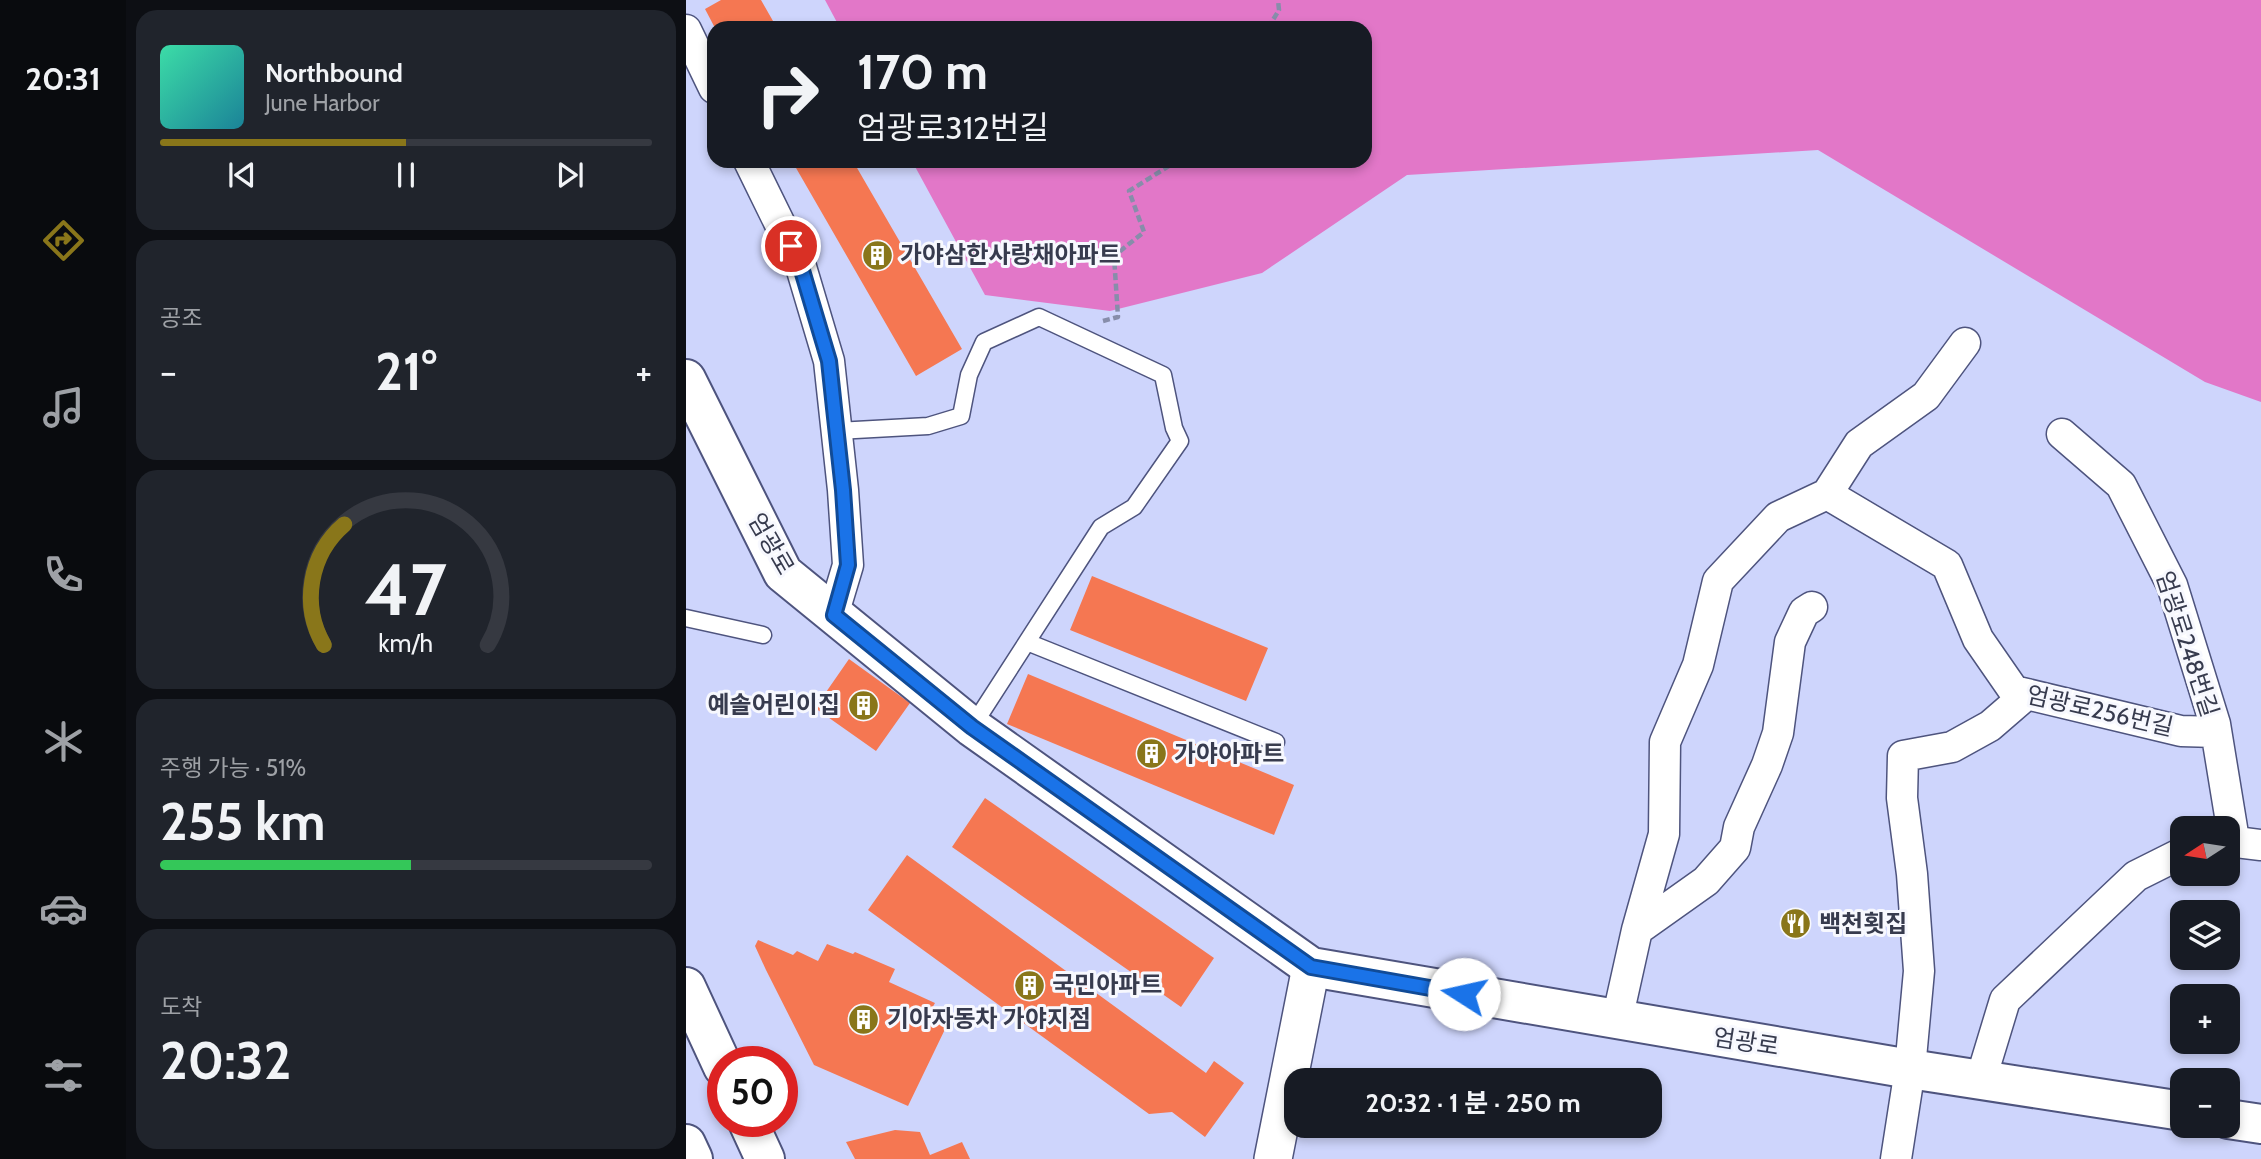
<!DOCTYPE html>
<html lang="ko">
<head>
<meta charset="utf-8">
<style>
	:root { --surface:#171b24; --page:#20242c; --text:#f1f3f6; --muted:#9ea1a6; --line:#363941; --accent:#89761a }
	body { margin:0; font-family:Cabin,"Noto Sans KR",sans-serif; background:var(--page); color:var(--text); height:100vh; display:flex; flex-direction:column; font-size:26px; white-space:nowrap }
	* { box-sizing:border-box; margin:0 }
	p { font-size:23px; color:var(--muted) }
	.icon { flex:none; width:38px; height:38px; fill:none; stroke:currentColor; stroke-width:2; stroke-linecap:round; stroke-linejoin:round }
	.map { position:relative; flex:1; overflow:hidden }
	.side { display:flex; flex-direction:column; gap:10px; padding:10px; background:#0d0f14; width:560px }
	.side>* { flex:none }
	.banner { position:absolute; left:21px; top:21px; width:665px; height:147px; border-radius:21px; box-shadow:0 4px 10px #0003; background:#171b24; color:var(--text); overflow:hidden }
	.needle { width:46px; rotate:258deg }
	.fabs { position:absolute; left:1484px; top:816px; display:grid; gap:14px }
	.fabs a { display:grid; place-items:center; width:70px; height:70px; border-radius:14px; background:var(--surface); box-shadow:0 4px 10px #0003; font-size:35px }
	.speed { position:absolute; left:21px; top:1046px; display:flex; gap:14px; font-size:35px; font-weight:700; text-align:center }
	.speed>* { display:grid; place-content:center; width:91px; height:91px; border-radius:50%; background:var(--surface); box-shadow:0 4px 10px #0003; line-height:1 }
	.speed .limit { border:10px solid #d22; background:#fff; color:#111 }
	.pin { position:absolute; display:grid; place-items:center; width:60px; height:60px; color:#fff; margin:-30px; border:4px solid #fff; border-radius:50%; box-shadow:0 2px 7px #0007 }
	.me { position:absolute; width:77px; margin:-38px; rotate:280deg; stroke-linejoin:round; filter:drop-shadow(0 0 5px #0008) }
	.turn { display:flex; align-items:center; gap:24px; height:147px; padding:0 35px; font-size:32px }
	.turn .icon { width:91px; height:91px; stroke-width:2.5 }
	.turn b { display:block; font-size:49px; line-height:60px }
	.big { font-size:52px; font-weight:700; line-height:1.1 }
	.side .card { flex:1; display:flex; flex-direction:column; justify-content:center; gap:10px; min-width:0; padding:0 24px; border-radius:21px; background:var(--page) }
	.side .dial { align-items:center; gap:0 }
	.dial svg { height:182px; overflow:visible; fill:none; stroke:var(--line); stroke-width:7; stroke-linecap:round; text-anchor:middle }
	.dial text { fill:var(--text); stroke:none }
	.song { display:flex; align-items:center; gap:21px }
	.cover { width:84px; height:84px; border-radius:10px; background:linear-gradient(135deg,hsl(160 70% 55%),hsl(190 70% 35%)) }
	.played { height:7px; border-radius:4px; background:linear-gradient(90deg,var(--accent) 50%,var(--line) 50%) }
	.keys { display:flex; justify-content:space-around; direction:ltr }
	.heat { display:flex; justify-content:space-between; align-items:center; font-size:38px; direction:ltr }
	.charge { height:10px; border-radius:5px; background:linear-gradient(90deg,#34c759 51%,var(--line) 0) }
	.trip { position:absolute; left:598px; top:1068px; width:378px; height:70px; border-radius:21px; background:var(--surface); box-shadow:0 4px 10px #0003; font-weight:700; line-height:70px; text-align:center }
	main { display:flex; flex:1; min-height:0 }
	.tab-bar { display:flex; flex-direction:column; width:126px; justify-content:space-around; align-items:center; background:#090b0e; color:var(--muted) }
	.tab-bar .icon { width:49px; height:49px }
	.tab-bar .on { color:var(--accent) }
	.tab-bar b { font-size:32px; color:var(--text) }
	.map>svg:first-child { display:block }
	.forest { fill:#e277c8 }
	.building { fill:#f57752 }
	.lines { fill:none; stroke-linecap:round; stroke-linejoin:round }
	.service-casing { stroke:#4e547e; stroke-width:19 }
	.minor-casing { stroke:#4e547e; stroke-width:33 }
	.tertiary-casing { stroke:#4e547e; stroke-width:40 }
	.secondary-casing { stroke:#4e547e; stroke-width:42 }
	.path { stroke:#878daa; stroke-width:4.5; stroke-dasharray:7 3.5; stroke-linecap:butt }
	.service { stroke:#fff; stroke-width:16 }
	.minor { stroke:#fff; stroke-width:30 }
	.tertiary { stroke:#fff; stroke-width:37 }
	.secondary { stroke:#fff; stroke-width:38 }
	.route-casing { stroke:#114b97; stroke-width:18 }
	.route { stroke:#1a73e8; stroke-width:12 }
	.labels { text-anchor:middle; stroke-width:6; stroke-linejoin:round; paint-order:stroke }
	.poi-label { font-size:24px; font-weight:bold; fill:#373b4e; stroke:#f7f8fe; text-anchor:start }
	.street-label { font-size:24px; fill:#373b4e; stroke:#f7f8fe }
</style>
</head>
<body>
<main>
<nav class="tab-bar">
<b>20:31</b>
<svg class="icon on" aria-label="directions" viewBox="0 0 24 24"><path d="M12 3l9 9-9 9-9-9zM9 14v-3h6M13 9l2 2-2 2"/></svg>
<svg class="icon" aria-label="music" viewBox="0 0 24 24"><path d="M9 18V5l10-2v13"/><circle cx="6" cy="18" r="3"/><circle cx="16" cy="16" r="3"/></svg>
<svg class="icon" aria-label="phone" viewBox="0 0 24 24"><path d="M5 4h4l2 5-3 2q2 4 5 5l2-3 5 2v4C11 20 4 13 5 4z"/></svg>
<svg class="icon" aria-label="climate" viewBox="0 0 24 24"><path d="M12 3v18M4 7l16 10M4 17L20 7"/></svg>
<svg class="icon" aria-label="car" viewBox="0 0 24 24"><path d="M5 17H2v-5l4-1 3-4h7l3 4 3 1v5h-3M9 17h6M6 11h13"/><circle cx="7" cy="17" r="2"/><circle cx="17" cy="17" r="2"/></svg>
<svg class="icon" aria-label="filters" viewBox="0 0 24 24"><path d="M4 7h16M4 17h16"/><circle cx="9" cy="7" r="2"/><circle cx="15" cy="17" r="2"/></svg>
</nav>
<section class="side">
<div class="card">
<div class="song"><i class="cover"></i><div><b>Northbound</b><p>June Harbor</p></div></div>
<div class="played"></div>
<div class="keys"><svg class="icon" aria-label="previous" viewBox="0 0 24 24"><path d="M18 5L8 12l10 7zM5 5v14"/></svg><svg class="icon" aria-label="pause" viewBox="0 0 24 24"><path d="M8 5v14M16 5v14"/></svg><svg class="icon" aria-label="next" viewBox="0 0 24 24"><path d="M6 5l10 7-10 7zM19 5v14"/></svg></div>
</div>
<div class="card"><p>공조</p>
<div class="heat"><a>−</a><b class="big">21°</b><a>+</a></div>
</div>
<div class="card dial"><svg viewBox="0 0 100 80">
<path d="M14 69A42 42 0 1 1 86 69"/>
<path d="M14 69A42 42 0 0 1 23 16" stroke="#89761a"/>
<text x="50" y="56" font-size="32" font-weight="700">47</text>
<text x="50" y="72" font-size="11">km/h</text>
</svg></div>
<div class="card"><p>주행 가능 · 51%</p><b class="big">255 km</b><div class="charge"></div></div>
<div class="card"><p>도착</p><b class="big">20:32</b></div>
</section>
<div class="map">
<svg width="1575" height="1159" viewBox="0 0 1575 1159">
	<rect width="100%" height="100%" fill="#ced5fc"/>
	<path class="forest" d="M139 0H1575V402L1519 382 1132 150 721 175 576 273 424 311 299 295 226 161H679V28H154Z"/>
	<path class="building" d="M35 0H75L91 28H29L19 9Z
		M106 161H167L276 349 230 376Z
		M406 576 582 648 560 701 384 630Z
		M163 659 224 703 190 751 129 708Z
		M342 674 608 785 588 835 321 724Z
		M299 798 528 958 495 1007 266 847Z
		M221 855 520 1073 528 1061 558 1083 519 1137 486 1112 463 1114 182 910Z
		M72 940 107 955 111 951 132 961 141 944 167 954 169 952 209 969 203 982 249 1003 242 1015 262 1023 222 1106 128 1065 80 970 69 946Z
		M209 1130 234 1132 244 1155 276 1142 284 1159H169L160 1142Z"/>
	<g class="lines">
		<defs>
			<path id="service" d="M151 431 242 426 275 416 283 375 298 342 353 317 477 375 488 428 494 441 448 507 415 527 286 727
				M0 618 77 635
				M341 642 590 742"/>
			<path id="minor" d="M0 30 28 88
				M63 161 115 267 143 361 157 490 162 565 147 615
				M1376 434 1435 485 1486 585 1529 724 1548 840
				M1141 494 1261 565 1292 639 1328 691 1495 731 1530 732
				M1542 841 1575 845
				M951 930 1020 881 1049 848 1053 827 1081 765 1092 733 1104 642 1118 612 1126 607
				M931 1020 951 930 978 834 979 742 1012 665 1032 581 1092 517 1141 494 1173 444 1240 396 1279 343
				M1295 1079 1319 1000 1450 876 1496 853
				M1210 1159 1224 1069 1233 971 1226 874 1216 798 1217 756 1266 747 1304 726 1341 694"/>
			<path id="tertiary" d="M587 1159 625 967"/>
			<path id="secondary" d="M0 379 97 573 286 727 625 967 1224 1069 1496 1111
				M0 987 37 1067
				M1542 1119 1575 1124
				M62 1122 79 1159
				M0 1144 7 1159"/>
		</defs>
		<use href="#service" class="service-casing"/>
		<use href="#minor" class="minor-casing"/>
		<use href="#tertiary" class="tertiary-casing"/>
		<use href="#secondary" class="secondary-casing"/>
		<path class="path" d="M582 28 593 10 592 0
			M417 321 432 317 428 256 458 232 443 191 491 161"/>
		<use href="#service" class="service"/>
		<use href="#minor" class="minor"/>
		<use href="#tertiary" class="tertiary"/>
		<use href="#secondary" class="secondary"/>
	</g>
	<g class="lines">
		<defs>
			<path id="route" d="M105 246 115 267 143 361 148 408 157 490 162 565 148 615 286 727 625 967 778 994"/>
		</defs>
		<use href="#route" class="route-casing"/>
		<use href="#route" class="route"/>
	</g>
	<defs>
		<symbol id="building-disc" viewBox="-11 -11 22 22"><circle r="9.5" fill="#89761a" stroke="#f7f8fe"/><path d="M-4-6H4V6H1V3H-1V6H-4ZM-2.5-4.3h1.7v1.8h-1.7ZM.8-4.3h1.7v1.8H.8ZM-2.5-1h1.7V.8h-1.7ZM.8-1h1.7V.8H.8Z" fill="#fff"/></symbol>
		<symbol id="restaurant-disc" viewBox="-11 -11 22 22"><circle r="9.5" fill="#89761a" stroke="#f7f8fe"/><path d="M-5-6h1v4h1v-4h1v4h1v-4h1v5L-1.5 .5V6h-2V.5L-5-1ZM5-6V6H3V1.5H1.5Q1.5-4 5-6Z" fill="#fff"/></symbol>
	</defs>
	<g fill-rule="evenodd">
		<use href="#building-disc" x="174" y="238" width="35" height="35"/>
		<use href="#building-disc" x="160" y="688" width="35" height="35"/>
		<use href="#building-disc" x="448" y="736" width="35" height="35"/>
		<use href="#restaurant-disc" x="1092" y="906" width="35" height="35"/>
		<use href="#building-disc" x="326" y="968" width="35" height="35"/>
		<use href="#building-disc" x="160" y="1002" width="35" height="35"/>
	</g>
	<g class="labels">
		<g class="poi-label">
			<text x="214" y="263">가야삼한사랑채아파트</text>
			<text x="154" y="713" text-anchor="end">예솔어린이집</text>
			<text x="488" y="762">가야아파트</text>
			<text x="1133" y="932">백천횟집</text>
			<text x="366" y="993">국민아파트</text>
			<text x="201" y="1027">기아자동차 가야지점</text>
		</g>
		<g class="street-label">
			<text transform="translate(85 544) rotate(60)" y="8">엄광로</text>
			<text transform="translate(1501 644) rotate(72)" y="8">엄광로248번길</text>
			<text transform="translate(1414 711) rotate(13)" y="8">엄광로256번길</text>
			<text transform="translate(1060 1042) rotate(9)" y="8">엄광로</text>
		</g>
	</g>
</svg>
<div class="fabs">
<a><svg class="needle" viewBox="-14 -14 28 28"><path d="M0-13l5 13h-10z" fill="#e53935"/><path d="M0 13l5-13h-10z" fill="#9ea1a6"/></svg></a>
<a><svg class="icon" aria-label="layers" viewBox="0 0 24 24"><path d="M12 4l9 5-9 5-9-5zM3 14l9 5 9-5"/></svg></a>
<a>+</a>
<a>−</a>
</div>
<div class="speed"><div class="limit">50</div></div>
<div class="pin" style="left:105px;top:246px;background:#d93025"><svg class="icon" aria-label="arrive" viewBox="0 0 24 24"><path d="M6 21V4h12l-3 4 3 4H6"/></svg></div>
<svg class="me" style="left:778px;top:994px" viewBox="-20 -20 40 40"><circle r="19" fill="#fff"/><path d="M0-13L10 11 0 6-10 11z" fill="#1a73e8"/></svg>
<div class="trip">20:32 · 1 분 · 250 m</div>
<div class="banner">
<div class="turn"><svg class="icon" aria-label="right" viewBox="0 0 24 24"><path d="M7 20v-9h11M14 6l5 5-5 5"/></svg><div><b>170 m</b>엄광로312번길</div></div>
</div>
</div>
</main>
</body>
</html>
